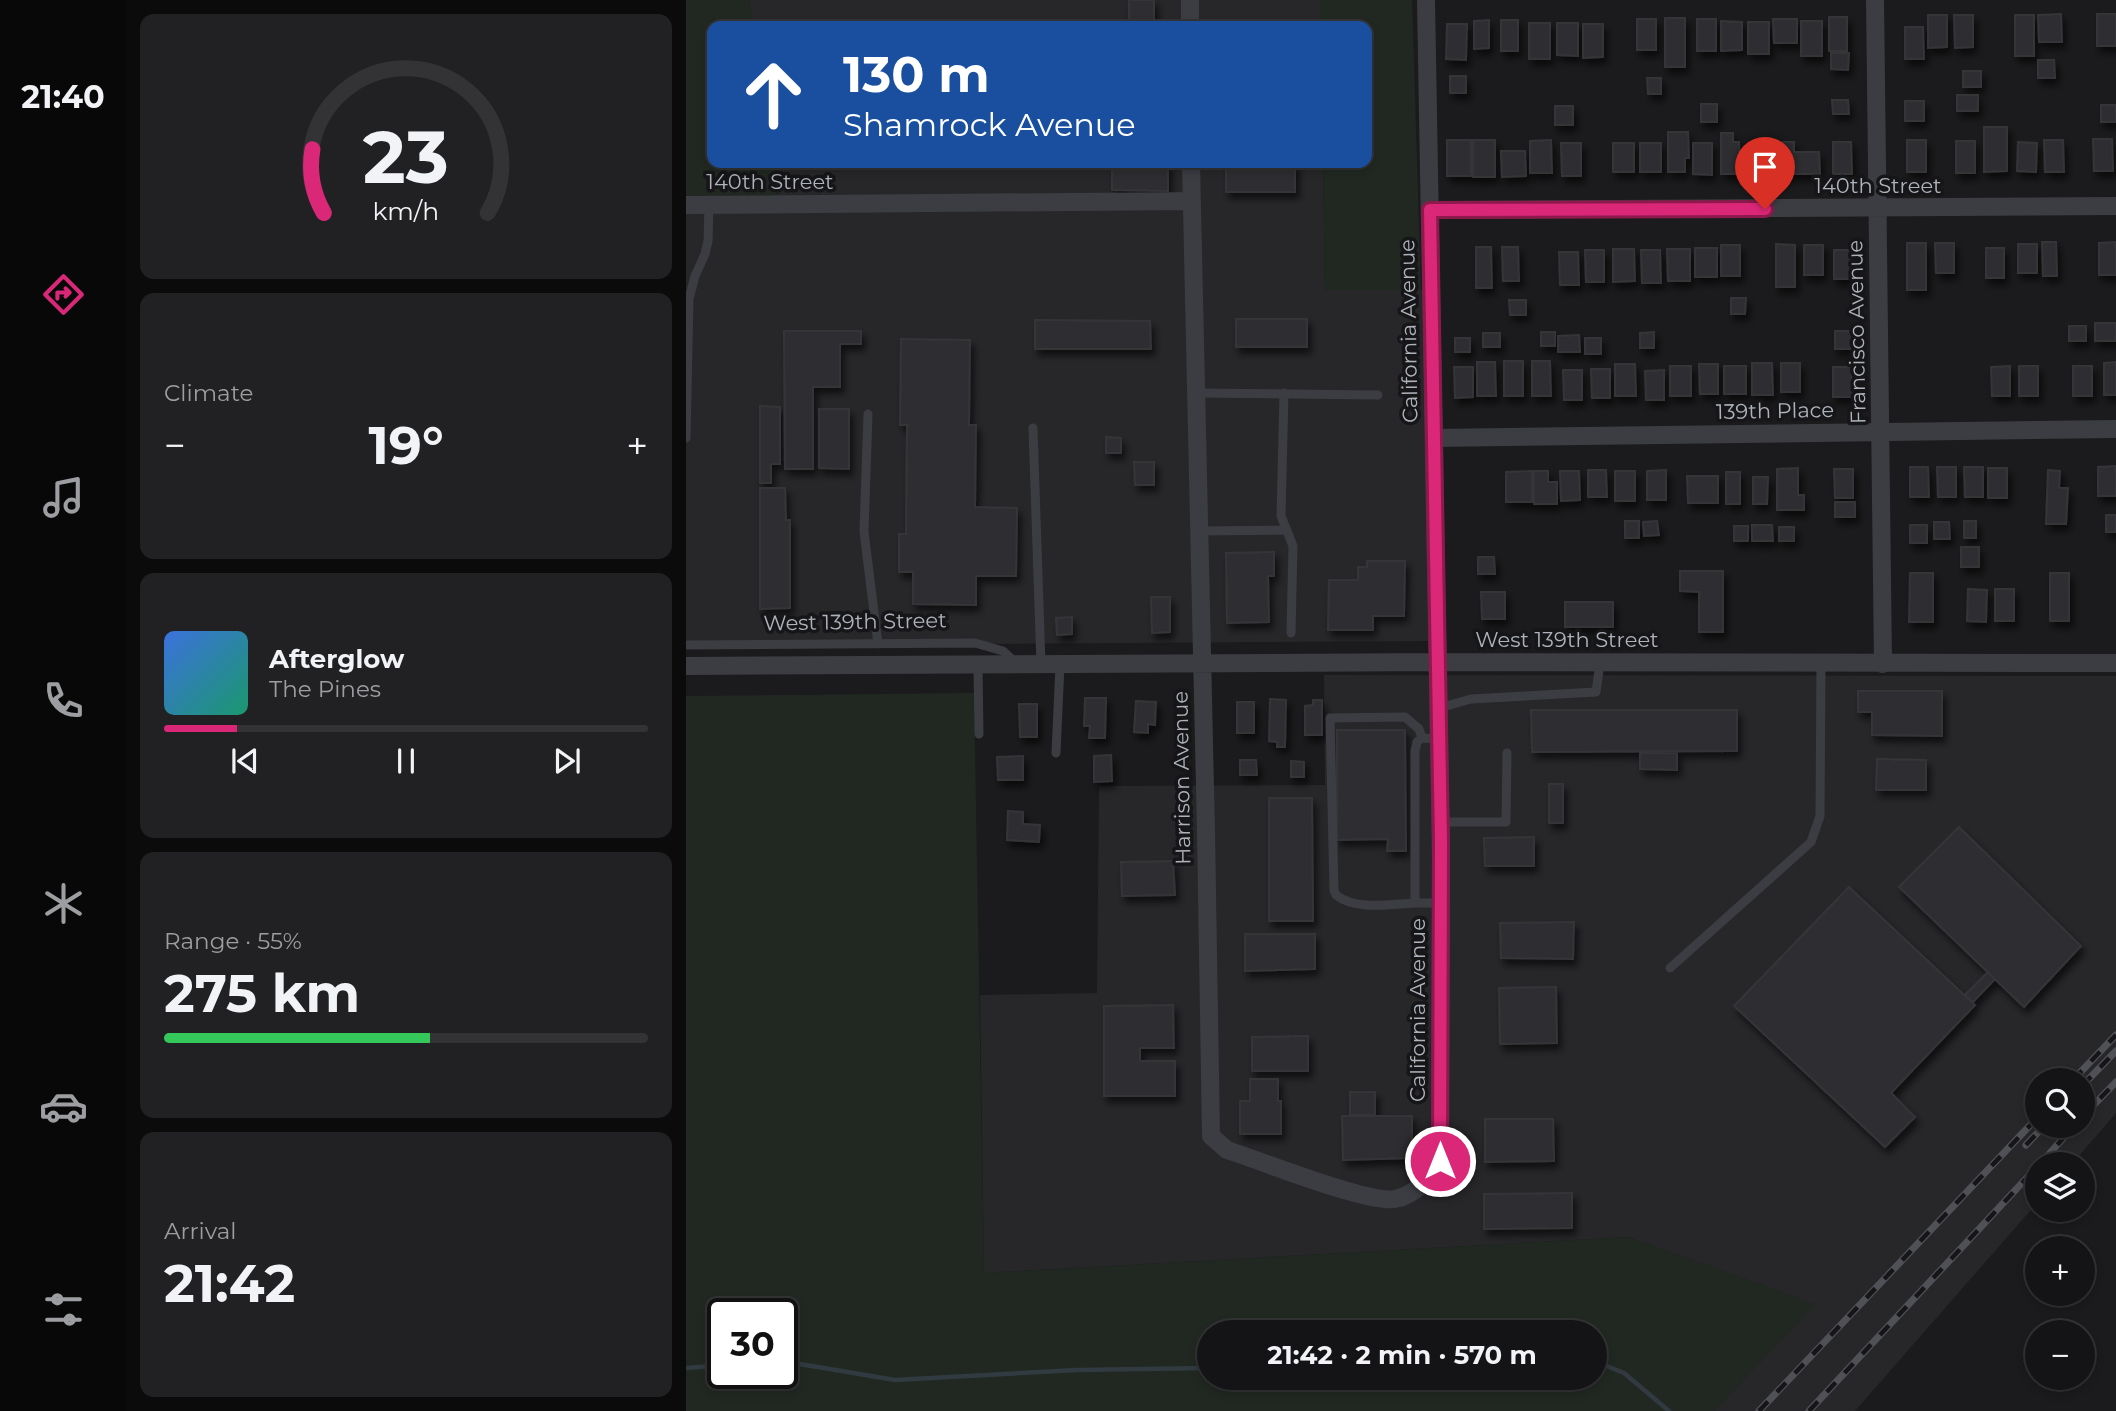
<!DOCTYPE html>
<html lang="en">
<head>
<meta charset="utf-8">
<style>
	:root { --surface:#141416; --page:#212123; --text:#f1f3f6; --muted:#9d9ea1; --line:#333335; --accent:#db2777 }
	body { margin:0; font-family:Montserrat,sans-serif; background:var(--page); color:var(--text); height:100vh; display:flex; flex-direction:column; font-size:26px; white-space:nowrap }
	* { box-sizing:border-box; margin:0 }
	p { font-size:23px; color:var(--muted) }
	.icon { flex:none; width:38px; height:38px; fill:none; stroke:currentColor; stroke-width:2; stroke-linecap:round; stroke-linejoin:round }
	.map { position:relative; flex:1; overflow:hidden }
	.drawer { display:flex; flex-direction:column; gap:14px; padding:14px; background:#0b0b0c; width:560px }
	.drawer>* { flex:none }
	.hud { position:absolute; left:21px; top:21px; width:665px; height:147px; border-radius:14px; box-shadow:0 4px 10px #0003,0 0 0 2px var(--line); background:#1a4fa0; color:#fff; overflow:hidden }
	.buttons { position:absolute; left:1339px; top:1068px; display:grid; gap:14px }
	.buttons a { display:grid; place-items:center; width:70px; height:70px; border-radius:50%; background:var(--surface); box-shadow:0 4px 10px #0003,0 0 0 2px var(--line); font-size:35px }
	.speed { position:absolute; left:21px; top:1298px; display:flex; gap:14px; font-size:35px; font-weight:700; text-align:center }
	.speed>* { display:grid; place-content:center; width:91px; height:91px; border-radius:50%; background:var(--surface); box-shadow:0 4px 10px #0003,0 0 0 2px var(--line); line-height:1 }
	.speed .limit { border:4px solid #111; border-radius:10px; background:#fff; color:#111 }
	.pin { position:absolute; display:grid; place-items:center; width:60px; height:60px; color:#fff; margin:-72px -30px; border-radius:50% 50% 50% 0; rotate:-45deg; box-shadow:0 0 7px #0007 }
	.pin .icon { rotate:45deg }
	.me { position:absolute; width:77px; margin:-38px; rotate:0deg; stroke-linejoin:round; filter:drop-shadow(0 0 5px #0008) }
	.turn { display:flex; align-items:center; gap:24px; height:147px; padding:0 21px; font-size:32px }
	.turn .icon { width:91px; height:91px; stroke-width:2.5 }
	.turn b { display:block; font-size:49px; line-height:60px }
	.big { font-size:52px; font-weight:700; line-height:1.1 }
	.drawer .widget { flex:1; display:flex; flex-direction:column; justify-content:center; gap:10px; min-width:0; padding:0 24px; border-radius:14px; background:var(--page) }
	.drawer .dial { align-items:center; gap:0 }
	.dial svg { height:182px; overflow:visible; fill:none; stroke:var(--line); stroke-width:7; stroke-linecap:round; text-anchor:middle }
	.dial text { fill:var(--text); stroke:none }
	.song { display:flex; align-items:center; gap:21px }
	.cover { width:84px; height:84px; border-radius:10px; background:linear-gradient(135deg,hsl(220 70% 55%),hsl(160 70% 35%)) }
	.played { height:7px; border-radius:4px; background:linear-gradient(90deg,var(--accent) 15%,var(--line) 15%) }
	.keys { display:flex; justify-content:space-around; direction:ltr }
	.heat { display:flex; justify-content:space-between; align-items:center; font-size:38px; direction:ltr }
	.charge { height:10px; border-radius:5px; background:linear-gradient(90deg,#34c759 55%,var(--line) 0) }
	.trip { position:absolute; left:511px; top:1320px; width:410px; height:70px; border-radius:35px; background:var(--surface); box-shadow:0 4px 10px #0003,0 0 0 2px var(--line); font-weight:700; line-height:70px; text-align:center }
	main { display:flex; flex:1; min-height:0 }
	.dock { display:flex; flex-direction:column; width:126px; justify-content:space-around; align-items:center; background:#080809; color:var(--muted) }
	.dock .icon { width:49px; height:49px }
	.dock .selected { color:var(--accent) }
	.dock b { font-size:32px; color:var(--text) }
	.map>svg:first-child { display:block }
	.built { fill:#27272a; fill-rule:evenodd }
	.green { fill:#212822; fill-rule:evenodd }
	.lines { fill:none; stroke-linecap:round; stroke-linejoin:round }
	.stream { stroke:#313a40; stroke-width:4.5 }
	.building { fill:#2e2e31; stroke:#353539; stroke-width:2; filter:url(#shadow) }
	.lane { stroke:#3c3d42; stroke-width:9 }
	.street { stroke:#3c3d42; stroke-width:18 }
	.rail-casing { stroke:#4f5156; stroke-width:7 }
	.rail { stroke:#161618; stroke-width:4.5; stroke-dasharray:13; stroke-linecap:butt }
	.route-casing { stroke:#8e194d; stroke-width:18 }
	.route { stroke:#db2777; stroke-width:12 }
	.labels { text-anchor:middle; stroke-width:7; stroke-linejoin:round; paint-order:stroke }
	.street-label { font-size:21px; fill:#aeb3bb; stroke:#161618 }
</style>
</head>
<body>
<main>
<nav class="dock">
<b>21:40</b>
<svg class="icon selected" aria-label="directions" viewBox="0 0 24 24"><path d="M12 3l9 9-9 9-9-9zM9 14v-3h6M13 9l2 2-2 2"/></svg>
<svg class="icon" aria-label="music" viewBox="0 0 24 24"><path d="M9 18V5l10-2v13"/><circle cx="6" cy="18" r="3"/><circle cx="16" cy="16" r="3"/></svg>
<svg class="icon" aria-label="phone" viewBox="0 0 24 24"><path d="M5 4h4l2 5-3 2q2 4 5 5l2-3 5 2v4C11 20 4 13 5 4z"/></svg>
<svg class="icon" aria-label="climate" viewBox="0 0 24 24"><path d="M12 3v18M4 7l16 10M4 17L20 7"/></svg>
<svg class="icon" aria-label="car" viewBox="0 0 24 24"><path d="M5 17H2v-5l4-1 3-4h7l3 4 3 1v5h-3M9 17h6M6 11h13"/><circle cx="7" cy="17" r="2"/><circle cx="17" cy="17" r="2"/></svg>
<svg class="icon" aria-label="filters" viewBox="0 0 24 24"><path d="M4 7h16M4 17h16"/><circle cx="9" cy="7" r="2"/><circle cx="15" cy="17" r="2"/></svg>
</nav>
<section class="drawer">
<div class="widget dial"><svg viewBox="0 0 100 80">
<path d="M14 69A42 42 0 1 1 86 69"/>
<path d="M14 69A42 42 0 0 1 9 41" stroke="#db2777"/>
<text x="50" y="56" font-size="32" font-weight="700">23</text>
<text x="50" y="72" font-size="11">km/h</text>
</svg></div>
<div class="widget"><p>Climate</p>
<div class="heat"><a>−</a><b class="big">19°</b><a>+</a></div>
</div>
<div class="widget">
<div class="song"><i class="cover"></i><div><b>Afterglow</b><p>The Pines</p></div></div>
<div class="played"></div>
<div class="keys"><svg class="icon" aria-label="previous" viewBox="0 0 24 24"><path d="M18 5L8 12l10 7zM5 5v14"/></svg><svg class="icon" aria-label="pause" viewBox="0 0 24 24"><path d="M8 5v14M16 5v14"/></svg><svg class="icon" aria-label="next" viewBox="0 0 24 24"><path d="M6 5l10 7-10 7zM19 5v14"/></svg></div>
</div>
<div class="widget"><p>Range · 55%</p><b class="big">275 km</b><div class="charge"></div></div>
<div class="widget"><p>Arrival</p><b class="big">21:42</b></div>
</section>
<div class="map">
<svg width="1430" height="1411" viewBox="0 0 1430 1411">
	<defs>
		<filter id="shadow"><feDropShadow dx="3.5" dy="6" stdDeviation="3.5" flood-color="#0009"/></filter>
	</defs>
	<rect width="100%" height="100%" fill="#1b1b1d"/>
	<path class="built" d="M63 0H634V26H67Z
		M88 163H637L639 290H745L752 641 0 646V197L93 196Z
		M638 675 1430 676V1113L1386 1164H1351V1203L1169 1411H1028L1129 1304 942 1237 298 1273 294 995 411 993 413 786 639 785ZM1351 1080H1396V1125H1351Z"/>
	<path class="green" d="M0 0H63L67 26H26V163H88L93 196 0 197Z
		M634 0H726L735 290H639L637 163H681V26H634Z
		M288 693 298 1273 942 1237 1130 1304 1028 1411H0V696ZM96 1314V1374H37V1314ZM523 1332H908V1377H523Z"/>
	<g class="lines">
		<path class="stream" d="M96 1361 209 1380 391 1370 523 1368
			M908 1361 938 1373 983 1411
			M0 1368 37 1365"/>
	</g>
	<path class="building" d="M443 0H468V26H443Z
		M1375 14 1376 42H1353L1352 15Z
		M1411 14H1430V46H1411Z
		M1242 15H1261V47L1242 48Z
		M1268 15H1287V47L1269 48Z
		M1329 15H1348V56H1329Z
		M1143 17H1161V51H1143Z
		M979 18H999V67H979Z
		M951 19H970V50H951Z
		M1011 19H1030V51H1011Z
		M1087 19H1111V43H1088Z
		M803 20V48L788 49V21Z
		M815 20H832V51H815Z
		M1035 21 1056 22V50L1035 51Z
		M1115 21H1136V56H1115Z
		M1062 22H1083V54H1062Z
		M843 23H864V59H843Z
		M871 23H892V56L871 55Z
		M761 24H781L780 60 760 59Z
		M897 24H917V57L897 58Z
		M1219 27H1237L1238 59H1219Z
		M1145 53H1163L1162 70 1145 69Z
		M1352 60H1368L1369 78H1352Z
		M1277 71H1295V87H1277Z
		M764 76H780V93H764Z
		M961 78H975V94H962Z
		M1271 95H1292V111H1271Z
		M1146 100H1162L1163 114H1147Z
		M1219 101H1238V121H1219Z
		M1015 104H1031V122H1015Z
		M1415 105H1430V122H1415Z
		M869 106H887V125H869Z
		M1298 127H1321V171L1298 172Z
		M982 132H1002L1003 158H999V172H982Z
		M1035 133H1047V142H1053L1054 174H1035Z
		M1407 139H1426L1427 171H1408Z
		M761 140H785V176H761Z
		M787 140H809V177H787Z
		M865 140 866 173H844V141Z
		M1221 140H1240V172H1221Z
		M1358 140H1377L1378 172H1359Z
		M1270 141H1289V173H1270Z
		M1089 142H1108V152H1133L1134 174H1089Z
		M1147 142H1165L1166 174H1147Z
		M1332 142 1351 143 1350 172 1331 171Z
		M875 143H895V176H876Z
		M927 143H948V172H927Z
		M954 143H975V172H954Z
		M1007 143H1026V175L1007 174Z
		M1076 148V155H1086V175H1062V149Z
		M815 151H839L840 176 816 177Z
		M426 163H482V191L426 190Z
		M540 163H609V192H540Z
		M1356 242H1370L1371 276H1357Z
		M1430 242V275H1413V243Z
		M1221 243H1240V290H1221Z
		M1249 243H1268V273H1250Z
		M1090 244 1109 245V287H1090Z
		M1332 244H1351V273H1332Z
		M1035 245H1054V276H1035Z
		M1118 245H1137V275H1118Z
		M790 247H805L806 288H790Z
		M816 247H832L833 281H817Z
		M1009 248H1031V277H1009Z
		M1300 248H1318V278H1300Z
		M927 249H948L949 281 927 282Z
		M981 249H1004V281H982Z
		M899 250H918V282H900Z
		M955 250H974L975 283H956Z
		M1148 250H1167V279H1148Z
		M873 252H892L893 285H874Z
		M1045 298H1060L1059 314H1045Z
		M823 300H840V315H824Z
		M550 319H621V347H550Z
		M349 320 464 321 465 349H349Z
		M1409 323H1430V341H1409Z
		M1383 326H1400V341H1383Z
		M98 331H175V344H154V387H127V469H99Z
		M1149 331H1166V349H1149Z
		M855 332H869V346H855Z
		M968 332V348H954V333Z
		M797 333H814V347H797Z
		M893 335 894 352H872V336Z
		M769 338H784V352H769Z
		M899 338H915V354H899Z
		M215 339 284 340 283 425H290L289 507 331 508 330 576H290V605L227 604V572H213V534H220L221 425H214Z
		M818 361H837V396H818Z
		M846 361H864L865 396H846Z
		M791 362H809L810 396H791Z
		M1430 362V395H1418V363Z
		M1066 363H1086L1087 395H1066Z
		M1095 363H1114V392H1095Z
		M929 364H949L950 396H929Z
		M1013 364H1032V394H1014Z
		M984 366H1005V396H984Z
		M1038 366H1060V394H1038Z
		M1324 366V396H1306L1305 367Z
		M1333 366H1352V396H1333Z
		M1387 366H1406V396H1387Z
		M768 367H787V397L769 398Z
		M1147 367H1165L1166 397H1147Z
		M905 369H924V398H906Z
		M877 370H896V400H878Z
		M978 370V400H960L959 371Z
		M74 406 94 407V464H85V483H74Z
		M133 409H163V469L133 468Z
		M420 437 435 438V453H420Z
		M448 462H468V485H449Z
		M1430 466V496H1412V467Z
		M1224 467H1242L1243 497H1224Z
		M1251 467H1270V497H1252Z
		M1278 467H1297V497H1279Z
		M1112 468V495H1118V510H1091V469Z
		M1302 468H1321V498H1302Z
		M1148 469H1167V498H1149Z
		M902 470H920L921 497H902Z
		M980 470V500H961V471Z
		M1362 470 1374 471 1373 488H1382L1380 524H1360Z
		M846 471V502H820V472Z
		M848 471H862V482H871V504H848Z
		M874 471H893L894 500 875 501Z
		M929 471H949V501H929Z
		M1040 472H1054V504H1040Z
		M1001 476H1032V503H1002Z
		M1067 477H1082L1081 504H1067Z
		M74 488H99L100 520H104V608L74 609Z
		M1149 502H1169V517H1149Z
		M1420 515H1430V532H1420Z
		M939 521H953V538H939Z
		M971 521 973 535 958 536 957 522Z
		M1278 521H1290V538H1278Z
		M1248 522H1263L1264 539H1248Z
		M1066 525H1086L1087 541H1066Z
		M1224 525H1241V543H1224Z
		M1048 526H1062V541H1048Z
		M1093 527H1108V541H1093Z
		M1275 547H1293V567H1275Z
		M588 552V576H582L583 622 541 623 540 553Z
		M792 557H808L809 574H792Z
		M681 561H719L718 616H687V630H642L643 580H672V567H681Z
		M994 571H1037V632H1013V592L994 591Z
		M1224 573H1247V622H1223Z
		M1364 573H1383V621H1364Z
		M1282 589 1301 590 1300 622 1281 621Z
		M1309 589H1328V621H1309Z
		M795 592H819V619H796Z
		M465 597H484V632L466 633Z
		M879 602H927V627H879Z
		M386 617V634L371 635 370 618Z
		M1172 691H1256V736L1186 735V712H1172Z
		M399 698H420L419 738H403L404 726H398Z
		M584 699 600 700 599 747H591V742L583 741Z
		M627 700H636V735H619V706L627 705Z
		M450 701 470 702 469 725 462 724V733L448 732Z
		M551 702H568V733H551Z
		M333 704H351V737H334Z
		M845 710H1051V751L846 752Z
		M651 730H719L720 851H701L702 839 651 840Z
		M954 753H991V770L954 769Z
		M425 755 426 781 408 782V756Z
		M337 756V780H312L311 757Z
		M1191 759 1240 760V790H1190Z
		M554 760H570L571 775H554Z
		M605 761 618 762V777H605Z
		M863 784H877V823H863Z
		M583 798H626L627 921H583Z
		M322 811 337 812V824L354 825 353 842 321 840Z
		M1273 827 1395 946 1338 1007 1213 887Z
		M848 837V866H799L798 838Z
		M487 861 489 895 436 896 435 862Z
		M1163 887 1289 1005 1205 1093 1229 1117 1199 1147 1048 1006Z
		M888 922 887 959 815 958 814 923Z
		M559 934H629V969L559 971Z
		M1302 972 1309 979 1287 1002 1279 995Z
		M870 987 871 1043 814 1044 813 988Z
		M487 1005 488 1048H454V1061H489V1096H418V1006Z
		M622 1036V1071H566V1037Z
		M564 1079H592V1101H595V1134H554V1101H564Z
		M664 1092H689V1115H664Z
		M656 1116H726V1158L657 1160Z
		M799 1119H867L868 1161 799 1162Z
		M886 1193V1228L798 1229V1194Z"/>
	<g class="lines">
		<path class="lane" d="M510 393 692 395
			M598 393 595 516 607 546 605 633
			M182 414 178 532 192 644
			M347 428 355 665
			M0 438 3 299 9 276 19 254 22 241 23 205
			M513 531 601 530
			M0 645 289 643 317 651 329 662
			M292 666 293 734
			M753 708 785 699 910 692 914 663
			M753 739 736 738 731 742 729 751V903H755
			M370 753 374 665
			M754 822H820L821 753
			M729 903C705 904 670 911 650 895L648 890 644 718 719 717 733 729 736 738
			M984 968 1125 842 1134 816 1135 663"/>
		<path class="street" d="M504 0V26
			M1189 0 1197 664
			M505 163 520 832 525 1136 541 1150C573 1160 682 1204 709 1199 730 1195 743 1178 754 1161L755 859 740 0
			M0 205 505 201
			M744 210 1430 206
			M748 438 1430 429
			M0 666 752 662 1430 663"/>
		<defs>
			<path id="rail" d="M1387 1080 1430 1035
				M1396 1086 1430 1051
				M1396 1117 1430 1082
				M1340 1145 1359 1125
				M1354 1164 1389 1125
				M1073 1411 1351 1118
				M1123 1411 1351 1167"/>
		</defs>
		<use href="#rail" class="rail-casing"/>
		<use href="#rail" class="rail"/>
	</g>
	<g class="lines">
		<defs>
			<path id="route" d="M754 1161 755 841 744 210 1079 209"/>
		</defs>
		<use href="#route" class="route-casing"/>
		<use href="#route" class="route"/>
	</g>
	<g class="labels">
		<g class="street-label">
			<text x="84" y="189">140th Street</text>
			<text x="1192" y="193">140th Street</text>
			<text transform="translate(723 331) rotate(-91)" y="7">California Avenue</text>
			<text transform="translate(1171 332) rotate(-91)" y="7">Francisco Avenue</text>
			<text transform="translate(1089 411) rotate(-1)" y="7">139th Place</text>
			<text transform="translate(169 622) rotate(-1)" y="7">West 139th Street</text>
			<text x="881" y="647">West 139th Street</text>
			<text transform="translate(496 778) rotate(-91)" y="7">Harrison Avenue</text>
			<text transform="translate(732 1010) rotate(-90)" y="7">California Avenue</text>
		</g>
	</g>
</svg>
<div class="buttons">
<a><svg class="icon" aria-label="search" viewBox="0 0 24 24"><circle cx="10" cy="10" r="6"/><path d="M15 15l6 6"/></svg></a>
<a><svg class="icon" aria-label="layers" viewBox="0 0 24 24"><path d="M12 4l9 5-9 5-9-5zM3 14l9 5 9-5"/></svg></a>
<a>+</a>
<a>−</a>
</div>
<div class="speed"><div class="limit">30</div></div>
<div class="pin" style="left:1079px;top:209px;background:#d93025"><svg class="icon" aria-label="arrive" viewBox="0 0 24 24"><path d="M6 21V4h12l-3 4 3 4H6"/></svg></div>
<svg class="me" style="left:754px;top:1161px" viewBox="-20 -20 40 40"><circle r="17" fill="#db2777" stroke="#fff" stroke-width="3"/><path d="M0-11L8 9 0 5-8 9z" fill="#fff"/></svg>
<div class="trip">21:42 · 2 min · 570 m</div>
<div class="hud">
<div class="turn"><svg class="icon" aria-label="ahead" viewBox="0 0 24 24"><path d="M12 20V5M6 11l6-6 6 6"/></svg><div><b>130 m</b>Shamrock Avenue</div></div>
</div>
</div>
</main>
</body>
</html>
